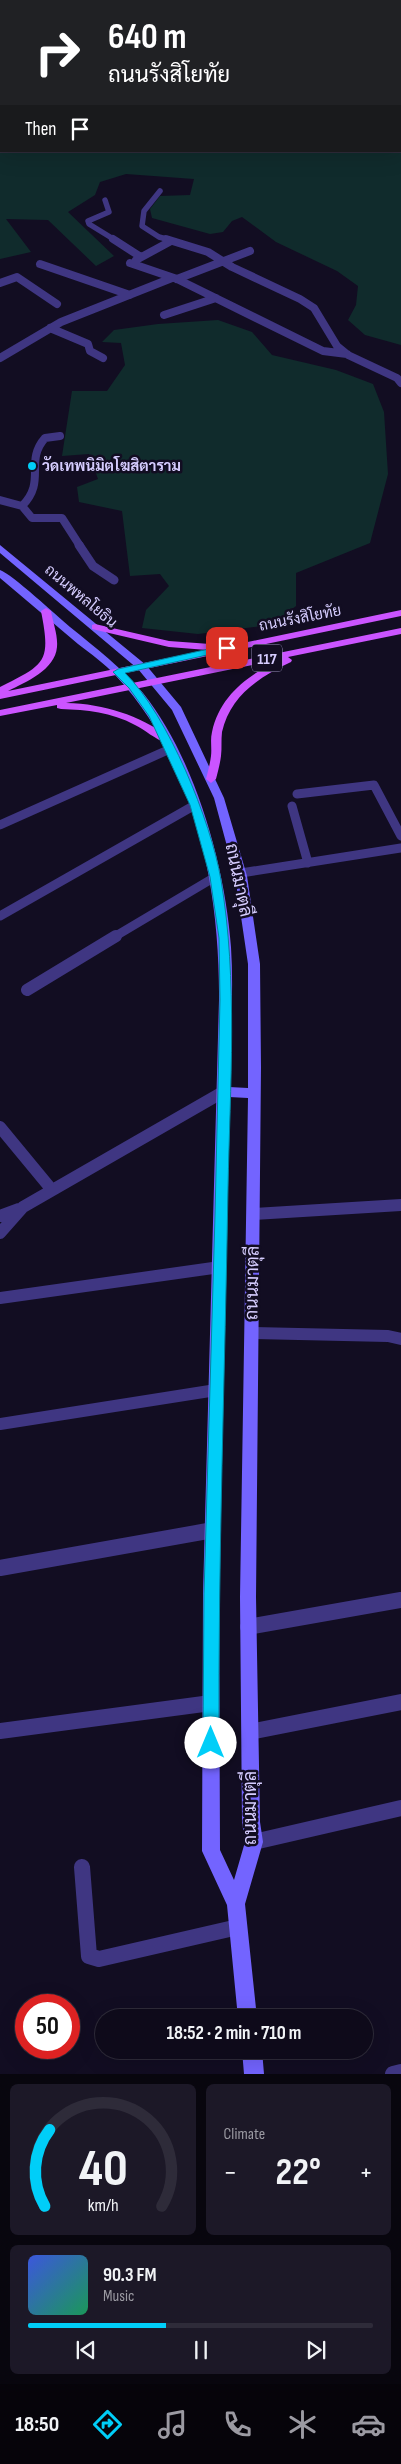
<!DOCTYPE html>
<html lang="en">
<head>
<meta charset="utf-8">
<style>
	:root { --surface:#0e0a1a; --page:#1c1827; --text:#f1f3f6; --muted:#9b9aa2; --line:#2e2b39; --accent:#00cef8 }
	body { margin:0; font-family:"Sofia Sans Condensed",Sarabun,sans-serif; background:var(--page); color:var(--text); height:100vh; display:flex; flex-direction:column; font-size:19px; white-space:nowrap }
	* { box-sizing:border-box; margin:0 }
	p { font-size:16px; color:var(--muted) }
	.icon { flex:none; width:28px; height:28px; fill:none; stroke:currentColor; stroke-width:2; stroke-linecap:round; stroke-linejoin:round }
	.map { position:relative; height:2074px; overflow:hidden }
	.details { display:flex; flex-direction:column; gap:10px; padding:10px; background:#08060e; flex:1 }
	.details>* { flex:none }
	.banner { position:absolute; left:0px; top:0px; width:401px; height:152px; box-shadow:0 5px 20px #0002,0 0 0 1px var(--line); background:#202124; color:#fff; overflow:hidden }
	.speed { position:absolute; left:15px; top:1994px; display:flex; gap:10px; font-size:25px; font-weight:700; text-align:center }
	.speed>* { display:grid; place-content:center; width:65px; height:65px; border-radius:50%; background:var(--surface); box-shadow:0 5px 20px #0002,0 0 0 1px var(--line); line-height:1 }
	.speed .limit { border:8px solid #d22; background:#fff; color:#111 }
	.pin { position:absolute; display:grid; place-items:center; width:42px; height:42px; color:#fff; margin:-21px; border-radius:10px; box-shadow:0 2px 8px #0006 }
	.me { position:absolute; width:55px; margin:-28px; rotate:0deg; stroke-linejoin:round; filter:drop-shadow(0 0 4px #0008) }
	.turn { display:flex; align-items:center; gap:18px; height:105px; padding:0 25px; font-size:22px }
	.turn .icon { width:65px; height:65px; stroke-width:2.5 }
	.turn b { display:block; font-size:35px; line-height:42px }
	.then { display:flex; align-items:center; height:48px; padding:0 25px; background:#0003; gap:10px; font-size:19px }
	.big { font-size:38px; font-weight:700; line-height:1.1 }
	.details .widget { flex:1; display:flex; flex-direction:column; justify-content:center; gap:8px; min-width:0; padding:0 18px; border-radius:8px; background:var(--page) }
	.details .dial { align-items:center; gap:0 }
	.dial svg { height:130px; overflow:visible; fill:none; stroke:var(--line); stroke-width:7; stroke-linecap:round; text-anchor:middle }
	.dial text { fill:var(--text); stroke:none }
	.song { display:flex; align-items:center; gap:15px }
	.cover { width:60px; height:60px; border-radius:8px; background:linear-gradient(135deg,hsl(230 70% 55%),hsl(150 70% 35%)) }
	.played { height:5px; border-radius:2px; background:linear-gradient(90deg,var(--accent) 40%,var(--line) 40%) }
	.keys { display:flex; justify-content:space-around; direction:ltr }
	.heat { display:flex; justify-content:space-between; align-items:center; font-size:28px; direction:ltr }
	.details .tiles { flex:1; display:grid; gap:10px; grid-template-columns:1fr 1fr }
	.widget:last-child { grid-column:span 2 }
	.trip { position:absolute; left:95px; top:2009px; width:278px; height:50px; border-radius:25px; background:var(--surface); box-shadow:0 5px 20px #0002,0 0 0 1px var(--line); font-weight:700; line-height:50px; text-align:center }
	.menu { display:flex; height:80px; justify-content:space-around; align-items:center; background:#06040a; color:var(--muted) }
	.menu .icon { width:35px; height:35px }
	.menu .active { color:var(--accent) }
	.menu b { font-size:22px; color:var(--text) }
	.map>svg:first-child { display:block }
	.green { fill:#102b2c }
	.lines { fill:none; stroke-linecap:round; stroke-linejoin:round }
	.street-far4 { stroke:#3f3682; stroke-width:5.5 }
	.street-far3 { stroke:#3f3682; stroke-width:8 }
	.street-far2 { stroke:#3f3682; stroke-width:9 }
	.street-far1 { stroke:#3f3682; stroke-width:12 }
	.street { stroke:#3f3682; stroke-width:16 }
	.secondary { fill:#7364ff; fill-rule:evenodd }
	.primary { fill:#cb54ff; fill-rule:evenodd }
	.route { fill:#00cef8; stroke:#0086a1 }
	.poi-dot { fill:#00cef8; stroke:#120d22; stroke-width:2 }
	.labels { text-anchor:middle; stroke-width:5; stroke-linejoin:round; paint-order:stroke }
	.far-poi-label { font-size:15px; font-weight:bold; fill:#d6cdff; stroke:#120d22; text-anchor:start }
	.far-street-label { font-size:15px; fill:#d6cdff; stroke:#120d22 }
	.shield { fill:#120d22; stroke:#9b93bd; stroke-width:1 }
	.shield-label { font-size:16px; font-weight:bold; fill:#d6cdff }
	.street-label { font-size:18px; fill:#d6cdff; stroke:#120d22 }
</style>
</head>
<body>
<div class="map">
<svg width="401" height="2074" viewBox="0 0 401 2074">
	<rect width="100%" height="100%" fill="#120d22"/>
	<path class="green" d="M0 52 1 151H400L401 113V345L365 335 348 320 356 305 358 286 337 271 276 242 242 217 232 221 223 232 210 234 152 218 150 209 160 196 190 195 194 179 126 174 100 182 95 195 68 212 114 256 96 266 48 220 6 219 31 252 0 259Z
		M218 320 252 332 272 355 336 370 373 384 384 412 388 474 370 543 296 573V606L271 625 198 634 142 628 146 610 169 586 160 574 130 576 122 511 79 502 77 487 98 479 89 454 62 456 72 391H107L125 365 121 343 102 342 114 330 158 324Z"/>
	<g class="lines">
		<path class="street-far4" d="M305 0 307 1
			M392 1 400 0
			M160 191 144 211 142 226 159 237 170 240
			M105 200 109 212 88 221 89 224 115 240"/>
		<path class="street-far3" d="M113 239 141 257
			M166 239 208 252 232 267 300 299 314 308 337 346 348 355 397 378 401 383
			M136 260 171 241
			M130 263 177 279 323 351 347 354
			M40 264 130 295
			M177 279 250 251
			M0 283 17 277 57 304
			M164 315 216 298
			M50 328 88 344 90 351 103 358
			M0 358 61 322 172 278
			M0 500 22 506 32 518H62L80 546
			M22 506C47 481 24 462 45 438L60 436"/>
		<path class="street-far2" d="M79 545 93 566 114 580
			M297 794 374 785 401 836
			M292 806 308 863
			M0 825 170 749
			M241 873 401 848
			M0 916 195 805
			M114 937 215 877"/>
		<path class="street-far1" d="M27 990 116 936
			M0 1127 52 1190
			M253 1214 401 1205
			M0 1216 19 1209
			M0 1233 23 1207 223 1092
			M0 1298 220 1267
			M251 1333 388 1336 401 1339
			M0 1424 216 1390"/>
		<path class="street" d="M0 1568 213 1530
			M248 1627 401 1600
			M0 1731 211 1703
			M250 1732 401 1702
			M254 1842 401 1808
			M82 1867 89 1956 99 1959 238 1927
			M393 2074 401 2072"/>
		<path class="secondary" d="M0 545 146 665 181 707 224 798 247 876 260 964 261 1067 256 1597 260 1822 263 1842 245 1904 257 2018H238L227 1905 202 1851 203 1594 219 1000C220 888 195 760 116 676 105 664 91 654 78 644 52 622 26 600 0 578V570C12 574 57 616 70 627 96 648 122 668 143 693 195 758 225 865 231 947 234 993 230 1041 229 1087L248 1088V964L235 876 214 798 172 710 138 669 0 553ZM229 1097 248 1098 240 1597 242 1822 245 1842 234 1880 220 1850 219 1594Z
			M242 2050H262L264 2074H244Z"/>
		<path class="primary" d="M46 608 51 611C53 623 58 635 57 647 55 670 26 682 8 691L207 650 169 647 92 629V625L95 624 169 641 210 644 214 645V649L401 610V616L0 699V687C46 664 51 662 41 611Z
			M401 628V634L288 657 292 660 291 662C259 677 230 696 222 732 221 740 222 748 221 756 220 764 218 771 216 779L211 783 206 779C208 771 210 764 211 756 212 748 210 740 212 732 220 695 249 674 282 659L66 703C106 704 137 715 170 737V741L166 743C155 739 145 730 135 725 111 712 87 710 61 709L57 708V705L0 716V710Z"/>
	</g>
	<path class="route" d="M227 645 230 646V650L125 673C168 715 211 821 221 880 238 981 230 1085 228 1188 225 1373 218 1558 219 1743L216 1748 211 1751 205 1748 203 1743 204 1594 215 1216 220 1000 219 938 210 877 190 805 149 716 129 688 113 672 118 669Z"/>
	<circle class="poi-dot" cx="32" cy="466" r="5"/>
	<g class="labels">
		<g class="far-poi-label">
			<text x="42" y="471">วัดเทพนิมิตโฆสิตาราม</text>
		</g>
		<g class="far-street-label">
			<text transform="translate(81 596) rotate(40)" y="5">ถนนพหลโยธิน</text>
			<text transform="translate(300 618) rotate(-11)" y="5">ถนนรังสิโยทัย</text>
		</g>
		<rect class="shield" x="252" y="644.5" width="30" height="27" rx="4"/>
		<g class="shield-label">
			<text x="267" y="664">117</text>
		</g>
		<g class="street-label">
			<text transform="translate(239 880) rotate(78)" y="6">ถนนมาตุลี</text>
			<text transform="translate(252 1283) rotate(-89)" y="6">ถนนมาตุลี</text>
			<text transform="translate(250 1808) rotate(-90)" y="6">ถนนมาตุลี</text>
		</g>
	</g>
</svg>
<div class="speed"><div class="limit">50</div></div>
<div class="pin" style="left:227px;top:648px;background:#d93025"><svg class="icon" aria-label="arrive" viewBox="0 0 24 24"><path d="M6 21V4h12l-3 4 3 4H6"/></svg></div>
<svg class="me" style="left:211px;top:1743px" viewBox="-20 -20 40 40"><circle r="19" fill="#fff"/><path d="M0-13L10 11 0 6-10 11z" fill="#00cef8"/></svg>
<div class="trip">18:52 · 2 min · 710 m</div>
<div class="banner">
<div class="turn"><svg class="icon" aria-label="right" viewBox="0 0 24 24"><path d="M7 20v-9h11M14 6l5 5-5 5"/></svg><div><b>640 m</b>ถนนรังสิโยทัย</div></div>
<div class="then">Then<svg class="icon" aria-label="arrive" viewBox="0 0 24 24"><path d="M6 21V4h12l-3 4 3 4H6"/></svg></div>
</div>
</div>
<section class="details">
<div class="tiles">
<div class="widget dial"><svg viewBox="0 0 100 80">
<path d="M14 69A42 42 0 1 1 86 69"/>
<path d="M14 69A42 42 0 0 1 17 22" stroke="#00cef8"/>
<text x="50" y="56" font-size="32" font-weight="700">40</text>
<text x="50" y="72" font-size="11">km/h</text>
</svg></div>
<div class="widget"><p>Climate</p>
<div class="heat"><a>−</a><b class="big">22°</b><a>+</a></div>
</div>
<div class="widget">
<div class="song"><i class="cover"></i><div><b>90.3 FM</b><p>Music</p></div></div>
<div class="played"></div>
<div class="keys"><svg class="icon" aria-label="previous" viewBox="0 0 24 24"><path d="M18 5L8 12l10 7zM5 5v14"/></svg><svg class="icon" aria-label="pause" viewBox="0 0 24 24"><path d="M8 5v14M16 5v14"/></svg><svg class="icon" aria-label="next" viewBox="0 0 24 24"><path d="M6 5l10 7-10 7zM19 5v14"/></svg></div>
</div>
</div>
</section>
<nav class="menu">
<b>18:50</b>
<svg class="icon active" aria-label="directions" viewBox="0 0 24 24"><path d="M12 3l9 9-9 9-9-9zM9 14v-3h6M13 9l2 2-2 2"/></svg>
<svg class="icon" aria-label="music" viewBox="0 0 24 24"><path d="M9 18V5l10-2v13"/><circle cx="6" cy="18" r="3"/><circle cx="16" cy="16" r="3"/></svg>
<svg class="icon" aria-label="phone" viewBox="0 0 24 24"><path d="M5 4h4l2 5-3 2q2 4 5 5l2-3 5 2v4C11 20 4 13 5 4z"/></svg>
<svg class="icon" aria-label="climate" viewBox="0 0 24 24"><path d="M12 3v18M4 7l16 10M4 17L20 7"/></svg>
<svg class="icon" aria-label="car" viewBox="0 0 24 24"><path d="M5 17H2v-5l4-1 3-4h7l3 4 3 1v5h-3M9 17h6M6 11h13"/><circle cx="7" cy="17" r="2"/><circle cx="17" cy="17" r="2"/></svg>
</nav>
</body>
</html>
